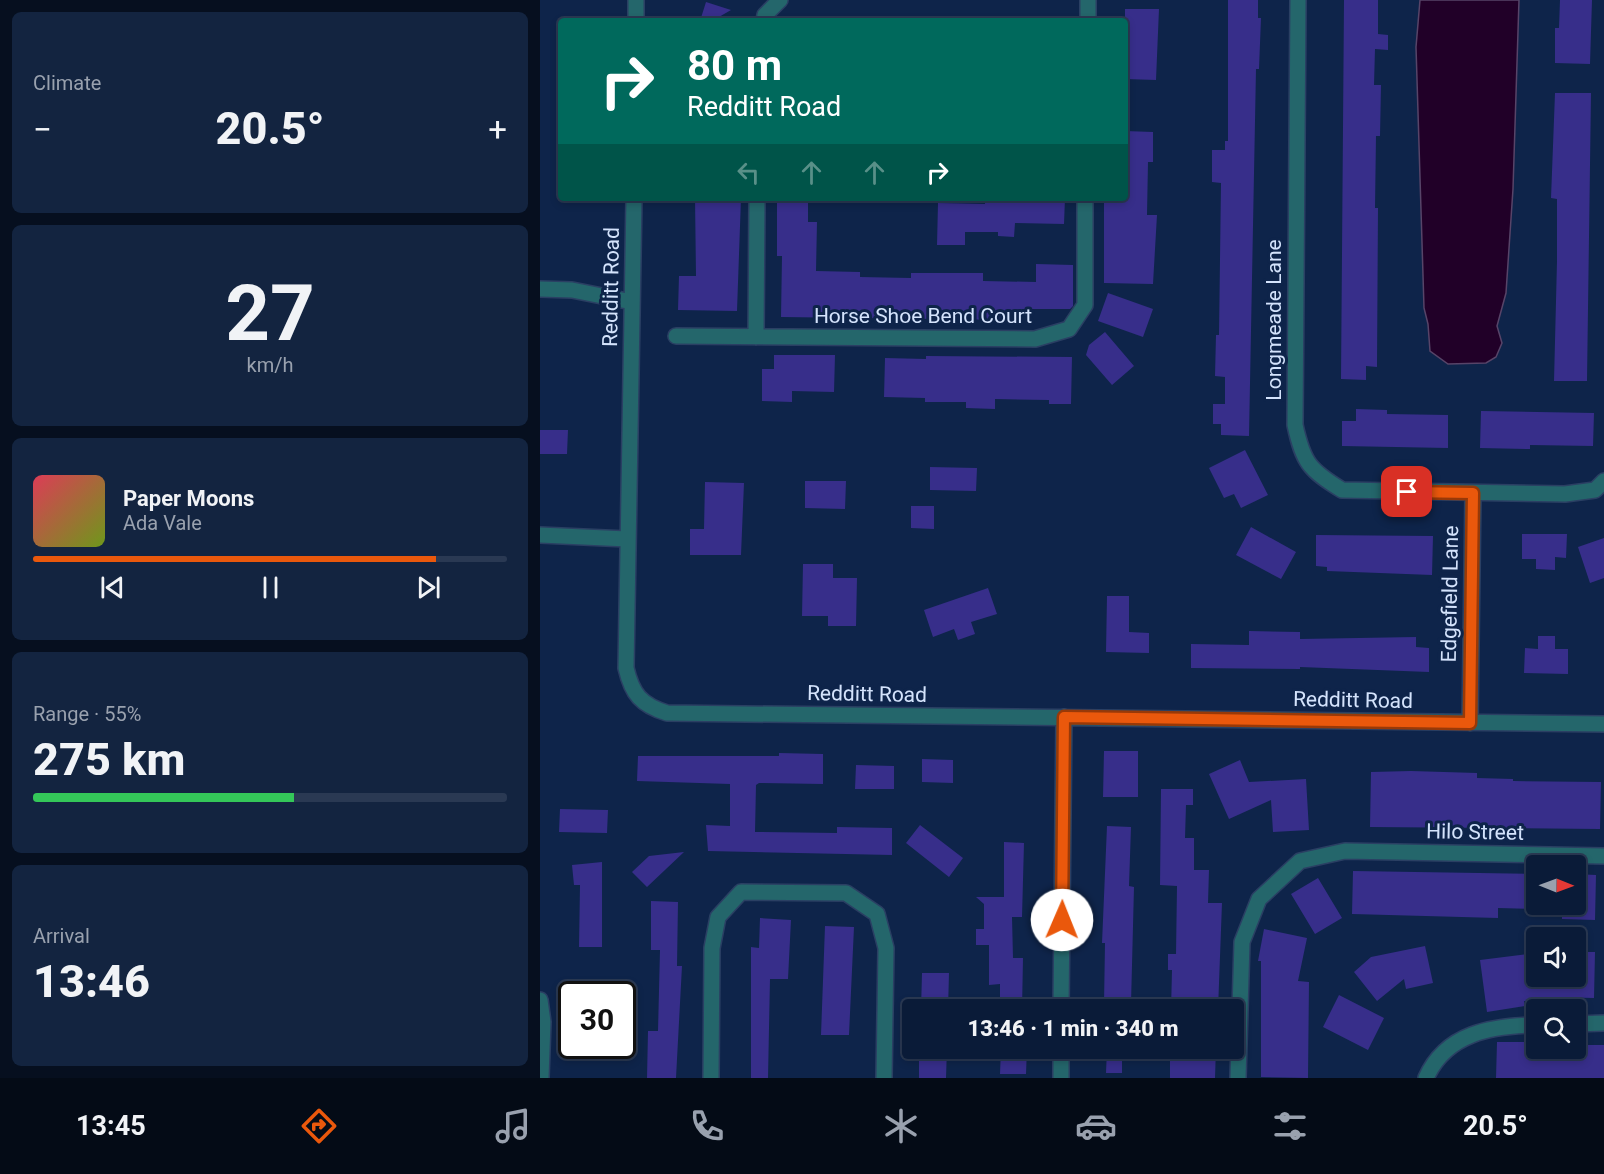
<!DOCTYPE html>
<html lang="en">
<head>
<meta charset="utf-8">
<style>
	:root { --surface:#0a1b38; --page:#132440; --text:#f1f3f6; --muted:#99a1ae; --line:#2a3953; --accent:#ea580c }
	body { margin:0; font-family:Roboto,sans-serif; background:var(--page); color:var(--text); height:100vh; display:flex; flex-direction:column; font-size:22px; white-space:nowrap }
	* { box-sizing:border-box; margin:0 }
	p { font-size:20px; color:var(--muted) }
	.icon { flex:none; width:33px; height:33px; fill:none; stroke:currentColor; stroke-width:2; stroke-linecap:round; stroke-linejoin:round }
	.map { position:relative; flex:1; overflow:hidden }
	.details { display:flex; flex-direction:column; gap:12px; padding:12px; background:#060f1f; width:540px }
	.details>* { flex:none }
	.top-card { position:absolute; left:18px; top:18px; width:570px; height:183px; border-radius:6px; box-shadow:0 3px 9px #0003,0 0 0 2px var(--line); background:#00695c; color:#fff; overflow:hidden }
	.needle { width:39px; rotate:91deg }
	.fabs { position:absolute; left:986px; top:855px; display:grid; gap:12px }
	.fabs a { display:grid; place-items:center; width:60px; height:60px; border-radius:6px; background:var(--surface); box-shadow:0 3px 9px #0003,0 0 0 2px var(--line); font-size:30px }
	.speed { position:absolute; left:18px; top:981px; display:flex; gap:12px; font-size:30px; font-weight:700; text-align:center }
	.speed>* { display:grid; place-content:center; width:78px; height:78px; border-radius:50%; background:var(--surface); box-shadow:0 3px 9px #0003,0 0 0 2px var(--line); line-height:1 }
	.speed .limit { border:3px solid #111; border-radius:9px; background:#fff; color:#111 }
	.pin { position:absolute; display:grid; place-items:center; width:51px; height:51px; color:#fff; margin:-26px; border-radius:12px; box-shadow:0 3px 9px #0006 }
	.me { position:absolute; width:66px; margin:-33px; rotate:1deg; stroke-linejoin:round; filter:drop-shadow(0 0 4px #0008) }
	.turn { display:flex; align-items:center; gap:21px; height:126px; padding:0 30px; font-size:27px }
	.turn .icon { width:78px; height:78px; stroke-width:2.5 }
	.turn b { display:block; font-size:42px; line-height:51px }
	.lanes { display:flex; align-items:center; height:57px; padding:0 30px; background:#0003; justify-content:center; gap:30px; direction:ltr }
	.lanes .off { opacity:.35 }
	.big { font-size:45px; font-weight:800; line-height:1.1 }
	.details .card { flex:1; display:flex; flex-direction:column; justify-content:center; gap:9px; min-width:0; padding:0 21px; border-radius:9px; background:var(--page) }
	.details .dial { align-items:center; gap:0 }
	.dial b { font-size:78px; line-height:1 }
	.song { display:flex; align-items:center; gap:18px }
	.cover { width:72px; height:72px; border-radius:9px; background:linear-gradient(135deg,hsl(350 70% 55%),hsl(80 70% 35%)) }
	.played { height:6px; border-radius:3px; background:linear-gradient(90deg,var(--accent) 85%,var(--line) 85%) }
	.keys { display:flex; justify-content:space-around; direction:ltr }
	.heat { display:flex; justify-content:space-between; align-items:center; font-size:33px; direction:ltr }
	.charge { height:9px; border-radius:4px; background:linear-gradient(90deg,#34c759 55%,var(--line) 0) }
	.trip { position:absolute; left:362px; top:999px; width:342px; height:60px; border-radius:6px; background:var(--surface); box-shadow:0 3px 9px #0003,0 0 0 2px var(--line); font-weight:800; line-height:60px; text-align:center }
	.menu { display:flex; height:96px; justify-content:space-around; align-items:center; background:#040b16; color:var(--muted) }
	.menu .icon { width:42px; height:42px }
	.menu .active { color:var(--accent) }
	.menu b { font-size:27px; color:var(--text) }
	main { display:flex; flex:1; min-height:0 }
	.map>svg:first-child { display:block }
	.water { fill:#210028; stroke:#574468; stroke-width:1.5 }
	.building { fill:#372e8a }
	.lines { fill:none; stroke-linecap:round; stroke-linejoin:round }
	.minor-casing { stroke:#2a3f63; stroke-width:18 }
	.minor { stroke:#24666b; stroke-width:15 }
	.route-casing { stroke:#983908; stroke-width:15 }
	.route { stroke:#ea580c; stroke-width:10 }
	.labels { text-anchor:middle; stroke-width:6; stroke-linejoin:round; paint-order:stroke }
	.street-label { font-size:21px; fill:#d4e3fc; stroke:#0e244a }
</style>
</head>
<body>
<main>
<section class="details">
<div class="card"><p>Climate</p>
<div class="heat"><a>−</a><b class="big">20.5°</b><a>+</a></div>
</div>
<div class="card dial"><b>27</b><p>km/h</p></div>
<div class="card">
<div class="song"><i class="cover"></i><div><b>Paper Moons</b><p>Ada Vale</p></div></div>
<div class="played"></div>
<div class="keys"><svg class="icon" aria-label="previous" viewBox="0 0 24 24"><path d="M18 5L8 12l10 7zM5 5v14"/></svg><svg class="icon" aria-label="pause" viewBox="0 0 24 24"><path d="M8 5v14M16 5v14"/></svg><svg class="icon" aria-label="next" viewBox="0 0 24 24"><path d="M6 5l10 7-10 7zM19 5v14"/></svg></div>
</div>
<div class="card"><p>Range · 55%</p><b class="big">275 km</b><div class="charge"></div></div>
<div class="card"><p>Arrival</p><b class="big">13:46</b></div>
</section>
<div class="map">
<svg width="1064" height="1078" viewBox="0 0 1064 1078">
	<rect width="100%" height="100%" fill="#0e244a"/>
	<path class="water" d="M880 0H979L973 189 966 293 957 326 962 343 956 357 946 363 908 364 890 351 888 324 884 308 876 47Z"/>
	<path class="building" d="M688 0H718V18H721L719 69H716L709 436 681 435V424H673V404H685V377L675 376 676 335H679L681 183 672 182V150H685V141H688Z
		M804 0H838V34L848 35V50L835 49 834 85H841L840 136H836L835 208H838L837 367 826 366V380L801 379Z
		M1020 0H1052L1050 64 1015 63V28H1019Z
		M166 2 191 10 172 21H160Z
		M585 9H619L616 80 585 79Z
		M1015 93H1051L1047 381H1014L1017 261V199L1011 198Z
		M585 131 613 132V162H608L607 215H617L613 284 564 283V198H585Z
		M155 198H201L197 311 138 310 139 276H156Z
		M237 198H268V222H277L276 271 320 272V277L371 278V273H443V281L496 282V264L533 265V306L530 309H482V320L241 317 242 256H237Z
		M445 198H525L524 224 475 223 474 237 458 236V232H425V245H397L398 203 445 204Z
		M568 293 613 309 603 337 558 321Z
		M565 332 594 366 572 385 546 355 549 345Z
		M234 355H295L294 392 252 391V402L222 401V369H234Z
		M386 356 532 357 531 404H509V400L455 399V409L426 408V402H385V398L344 397 345 358 386 359Z
		M816 409 847 410V414L908 415V448L802 446V421H816Z
		M941 411 1054 413 1053 446 990 445V449L940 448Z
		M0 430H28L27 454H0Z
		M705 450 728 495 701 508 694 494 684 498 669 468Z
		M390 467 437 468 436 491 390 490Z
		M265 481H306L305 509 265 508Z
		M165 482 204 483 201 555H150V529H164Z
		M371 506H394V529L371 528Z
		M711 527 756 552 741 579 696 555Z
		M982 534H1027L1026 558 1015 557V570L996 569V559H982Z
		M776 535 893 536 892 575 787 571V567L776 566Z
		M1064 538V578L1050 583 1038 547Z
		M263 564H293V578H317L316 626H288V616H262Z
		M448 588 457 614 431 622 435 634 418 640 414 629 393 637 384 610Z
		M567 596H589V632L609 633V653L566 652Z
		M709 631 760 632V639L876 637V647L889 648V672L760 667V669L651 668V644L709 645Z
		M998 636H1015V649H1028V674L984 673 985 648 998 649Z
		M564 751H598V797H563Z
		M239 753 283 754V784L219 783 216 785 215 832 297 833V827L352 828V855L168 851 166 825 190 826V784L97 781 98 756H239Z
		M382 759 413 760V783L382 782Z
		M700 760 709 782 766 779 769 830 733 832 731 800 689 819 669 774Z
		M316 765 354 766V789H315Z
		M871 771 937 773V778L973 779V781L1061 782 1060 829 830 827 831 772Z
		M621 789H653V805H646L645 838H654V870H669L668 903H682L678 1010H631L632 970H628V954H636L637 886 620 885Z
		M20 809 68 810 67 833 19 832Z
		M380 825 423 858 409 877 366 843Z
		M567 826 591 827 589 886 594 887 591 1004H564L565 943H562Z
		M464 842 484 843 482 917H472L473 958H483L482 1010H460V984L449 985V945H436V929H444V904L436 897H464Z
		M144 852 107 887 92 872 109 856Z
		M62 862V947H39L40 885H34L32 865Z
		M813 871 996 874V909L958 908V918L812 914Z
		M1035 874 1056 875 1055 920 1022 919V904H1035Z
		M778 878 802 918 775 934 751 894Z
		M111 901 138 902 137 966H142L136 1078H107L108 1031H118L120 950H111Z
		M220 918 251 920 248 979H230L228 1078H211V947L219 948Z
		M285 926 314 927 309 1035H281Z
		M724 929 767 938 758 981 769 982 768 1078 721 1077V961H718Z
		M885 946 893 983 866 989 864 979 837 1001 814 972 831 957Z
		M1035 952H1055L1054 998 1015 997V1002L984 1001 985 1006 947 1012 940 960 996 953V976H1035Z
		M382 973H409L408 1010H381Z
		M799 995 844 1018 828 1050 783 1027Z
		M957 1042H987V1048H1046V1045H1064V1078H956Z
		M392 1048H407L406 1078H379V1054L392 1055Z
		M461 1048H487L486 1074H460Z
		M567 1048H582V1073H566Z
		M630 1048H676L675 1078H630Z"/>
	<g class="lines">
		<defs>
			<path id="minor" d="M758 0 755 425C763 462 769 470 802 490L1025 494 1055 490 1064 481
				M96 21V0
				M224 21 225 15 240 0
				M548 21V0
				M94 198 86 668C92 694 101 705 127 713L1064 724
				M0 289 32 290 92 302
				M136 336 495 339 529 329 545 305V198
				M216 337 217 198
				M0 535 87 539
				M930 723 933 493
				M0 1000 3 1022 1 1078
				M521 1010 524 717
				M1035 1024 1064 1023
				M171 1078 172 948 178 917 201 892 306 893 337 914 346 948 344 1078
				M521 1078V1048
				M698 1078 702 942 719 899 760 861 805 851 1064 856
				M886 1078C906 1033 951 1026 996 1025"/>
		</defs>
		<use href="#minor" class="minor-casing"/>
		<use href="#minor" class="minor"/>
	</g>
	<g class="lines">
		<defs>
			<path id="route" d="M522 920 524 717 930 723 933 493 867 492"/>
		</defs>
		<use href="#route" class="route-casing"/>
		<use href="#route" class="route"/>
	</g>
	<g class="labels">
		<g class="street-label">
			<text transform="translate(71 287) rotate(-89)" y="7">Redditt Road</text>
			<text x="383" y="323">Horse Shoe Bend Court</text>
			<text transform="translate(734 320) rotate(-90)" y="7">Longmeade Lane</text>
			<text transform="translate(910 594) rotate(-89)" y="7">Edgefield Lane</text>
			<text transform="translate(327 694) rotate(1)" y="7">Redditt Road</text>
			<text transform="translate(813 700) rotate(1)" y="7">Redditt Road</text>
			<text transform="translate(935 832) rotate(1)" y="7">Hilo Street</text>
		</g>
	</g>
</svg>
<div class="fabs">
<a><svg class="needle" viewBox="-14 -14 28 28"><path d="M0-13l5 13h-10z" fill="#e53935"/><path d="M0 13l5-13h-10z" fill="#99a1ae"/></svg></a>
<a><svg class="icon" aria-label="sound" viewBox="0 0 24 24"><path d="M4 9h4l5-4v14l-5-4H4zM17 9q2 3 0 6"/></svg></a>
<a><svg class="icon" aria-label="search" viewBox="0 0 24 24"><circle cx="10" cy="10" r="6"/><path d="M15 15l6 6"/></svg></a>
</div>
<div class="speed"><div class="limit">30</div></div>
<div class="pin" style="left:867px;top:492px;background:#d93025"><svg class="icon" aria-label="arrive" viewBox="0 0 24 24"><path d="M6 21V4h12l-3 4 3 4H6"/></svg></div>
<svg class="me" style="left:522px;top:920px" viewBox="-20 -20 40 40"><circle r="19" fill="#fff"/><path d="M0-13L10 11 0 6-10 11z" fill="#ea580c"/></svg>
<div class="trip">13:46 · 1 min · 340 m</div>
<div class="top-card">
<div class="turn"><svg class="icon" aria-label="right" viewBox="0 0 24 24"><path d="M7 20v-9h11M14 6l5 5-5 5"/></svg><div><b>80 m</b>Redditt Road</div></div>
<div class="lanes"><svg class="icon off" aria-label="left" viewBox="0 0 24 24"><path d="M17 20v-9H6M10 6l-5 5 5 5"/></svg><svg class="icon off" aria-label="ahead" viewBox="0 0 24 24"><path d="M12 20V5M6 11l6-6 6 6"/></svg><svg class="icon off" aria-label="ahead" viewBox="0 0 24 24"><path d="M12 20V5M6 11l6-6 6 6"/></svg><svg class="icon" aria-label="right" viewBox="0 0 24 24"><path d="M7 20v-9h11M14 6l5 5-5 5"/></svg></div>
</div>
</div>
</main>
<nav class="menu">
<b>13:45</b>
<svg class="icon active" aria-label="directions" viewBox="0 0 24 24"><path d="M12 3l9 9-9 9-9-9zM9 14v-3h6M13 9l2 2-2 2"/></svg>
<svg class="icon" aria-label="music" viewBox="0 0 24 24"><path d="M9 18V5l10-2v13"/><circle cx="6" cy="18" r="3"/><circle cx="16" cy="16" r="3"/></svg>
<svg class="icon" aria-label="phone" viewBox="0 0 24 24"><path d="M5 4h4l2 5-3 2q2 4 5 5l2-3 5 2v4C11 20 4 13 5 4z"/></svg>
<svg class="icon" aria-label="climate" viewBox="0 0 24 24"><path d="M12 3v18M4 7l16 10M4 17L20 7"/></svg>
<svg class="icon" aria-label="car" viewBox="0 0 24 24"><path d="M5 17H2v-5l4-1 3-4h7l3 4 3 1v5h-3M9 17h6M6 11h13"/><circle cx="7" cy="17" r="2"/><circle cx="17" cy="17" r="2"/></svg>
<svg class="icon" aria-label="filters" viewBox="0 0 24 24"><path d="M4 7h16M4 17h16"/><circle cx="9" cy="7" r="2"/><circle cx="15" cy="17" r="2"/></svg>
<b>20.5°</b>
</nav>
</body>
</html>
